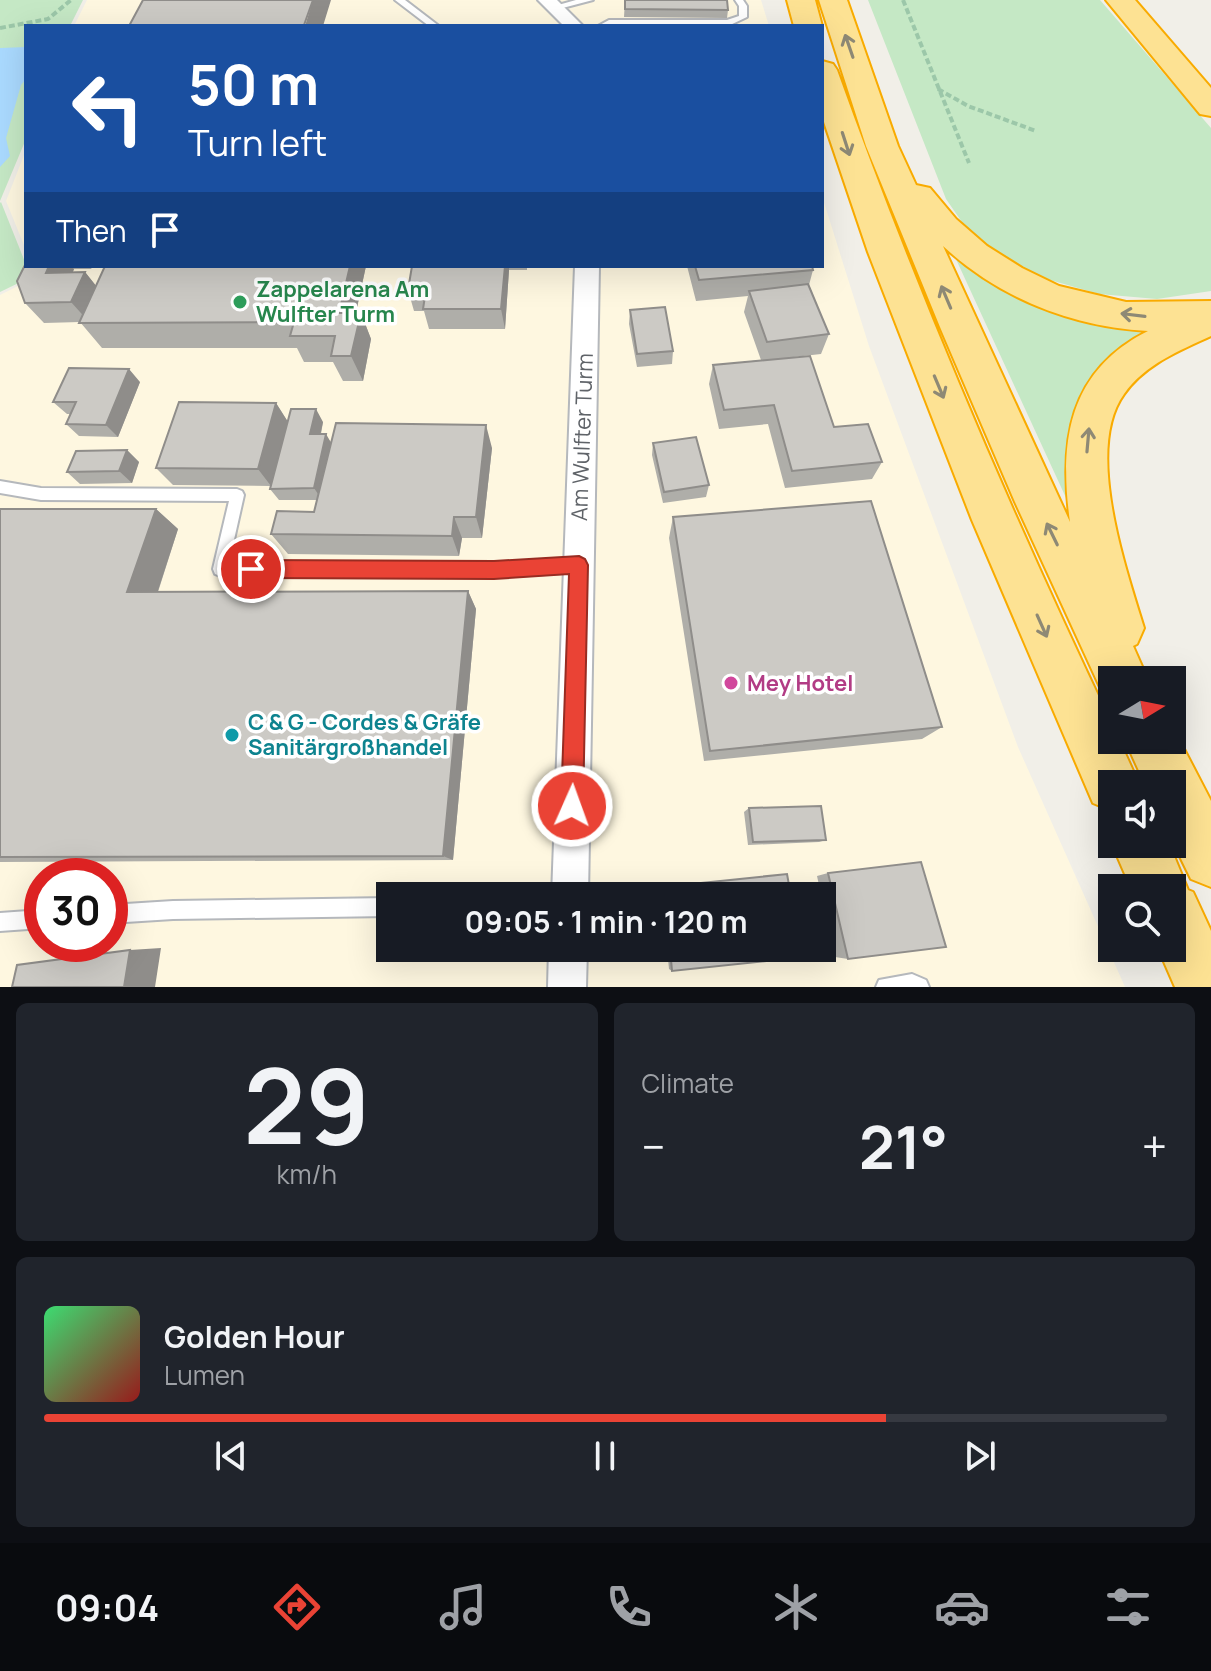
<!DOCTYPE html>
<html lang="en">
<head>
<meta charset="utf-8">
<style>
	:root { --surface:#171b24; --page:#20242c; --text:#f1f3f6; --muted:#9ea1a6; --line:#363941; --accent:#ea4335 }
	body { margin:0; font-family:Manrope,sans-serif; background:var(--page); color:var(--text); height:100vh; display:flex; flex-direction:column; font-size:30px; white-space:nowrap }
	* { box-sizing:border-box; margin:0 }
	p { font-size:26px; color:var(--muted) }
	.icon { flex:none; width:44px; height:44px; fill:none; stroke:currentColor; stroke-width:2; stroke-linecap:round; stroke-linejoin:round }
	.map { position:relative; height:987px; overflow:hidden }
	.sheet { display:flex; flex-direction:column; gap:16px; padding:16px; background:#0d0f14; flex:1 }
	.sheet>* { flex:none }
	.guide { position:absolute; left:24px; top:24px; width:800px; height:244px; border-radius:0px; box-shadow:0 8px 32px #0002; background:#1a4fa0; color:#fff; overflow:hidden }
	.needle { width:52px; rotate:80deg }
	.controls { position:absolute; left:1098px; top:666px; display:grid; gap:16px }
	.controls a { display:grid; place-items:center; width:88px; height:88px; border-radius:0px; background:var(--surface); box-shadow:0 8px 32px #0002; font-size:40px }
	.speed { position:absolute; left:24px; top:858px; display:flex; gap:16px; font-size:40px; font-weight:700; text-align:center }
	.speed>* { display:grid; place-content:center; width:104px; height:104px; border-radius:50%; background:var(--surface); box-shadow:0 8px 32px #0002; line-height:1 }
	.speed .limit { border:12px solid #d22; background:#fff; color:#111 }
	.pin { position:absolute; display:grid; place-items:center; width:68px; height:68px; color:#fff; margin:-34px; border:4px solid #fff; border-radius:50%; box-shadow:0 2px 8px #0007 }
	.me { position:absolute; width:88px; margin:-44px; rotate:2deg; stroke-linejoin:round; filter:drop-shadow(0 0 6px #0008) }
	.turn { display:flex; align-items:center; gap:28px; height:168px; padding:0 32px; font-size:36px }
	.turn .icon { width:104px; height:104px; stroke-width:2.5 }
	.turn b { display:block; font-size:56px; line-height:68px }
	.then { display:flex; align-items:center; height:76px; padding:0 32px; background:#0003; gap:16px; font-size:30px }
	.big { font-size:60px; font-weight:700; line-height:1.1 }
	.sheet .widget { flex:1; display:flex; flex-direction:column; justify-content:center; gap:12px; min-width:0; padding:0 28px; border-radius:12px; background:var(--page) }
	.sheet .dial { align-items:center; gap:0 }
	.dial b { font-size:104px; line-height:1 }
	.song { display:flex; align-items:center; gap:24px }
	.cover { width:96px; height:96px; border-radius:12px; background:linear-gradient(135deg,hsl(140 70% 55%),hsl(0 70% 35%)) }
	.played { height:8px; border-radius:4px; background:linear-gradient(90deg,var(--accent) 75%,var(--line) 75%) }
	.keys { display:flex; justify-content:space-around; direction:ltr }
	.heat { display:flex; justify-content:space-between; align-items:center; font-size:44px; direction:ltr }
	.sheet .tiles { flex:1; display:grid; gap:16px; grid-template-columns:1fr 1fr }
	.widget:last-child { grid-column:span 2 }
	.trip { position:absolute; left:376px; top:882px; width:460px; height:80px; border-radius:0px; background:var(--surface); box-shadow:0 8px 32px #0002; font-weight:700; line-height:80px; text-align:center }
	.menu { display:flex; height:128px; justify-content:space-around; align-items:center; background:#090b0e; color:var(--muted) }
	.menu .icon { width:56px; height:56px }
	.menu .selected { color:var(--accent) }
	.menu b { font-size:36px; color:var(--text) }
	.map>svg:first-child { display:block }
	.commercial { fill:#fef7e0; fill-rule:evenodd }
	.green { fill:#c5e8c5 }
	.water { fill:#aadaff }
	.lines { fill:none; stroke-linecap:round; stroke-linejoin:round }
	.service-casing { stroke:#b5b8bc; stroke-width:4 }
	.minor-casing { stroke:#b5b8bc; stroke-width:4 }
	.motorway-casing { stroke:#f9ab00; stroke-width:4 }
	.path { stroke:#9cc7a9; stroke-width:4; stroke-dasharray:6 3; stroke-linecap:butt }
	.service { fill:#fff; fill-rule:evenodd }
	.minor { fill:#fff; fill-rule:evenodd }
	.motorway { fill:#fde293; fill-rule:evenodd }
	.wall { fill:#afaea9 }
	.shaded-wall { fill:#8f8d8a }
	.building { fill:#cccac5; stroke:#8f8d8a; stroke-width:2 }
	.oneway { stroke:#8e8975 }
	.route { fill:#ea4335; stroke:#982c22; stroke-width:2 }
	.leisure-dot { fill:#2e9e5b; stroke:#fff; stroke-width:3 }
	.hotel-dot { fill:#d1479c; stroke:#fff; stroke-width:3 }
	.culture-dot { fill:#0f9aa8; stroke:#fff; stroke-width:3 }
	.labels { text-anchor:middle; stroke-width:7; stroke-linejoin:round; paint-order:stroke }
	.leisure-label { font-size:22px; font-weight:bold; fill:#27864d; stroke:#fff; text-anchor:start }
	.street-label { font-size:22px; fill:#5f6368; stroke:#fff }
	.hotel-label { font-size:22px; font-weight:bold; fill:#b23c85; stroke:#fff; text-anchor:start }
	.culture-label { font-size:22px; font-weight:bold; fill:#0d838f; stroke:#fff; text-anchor:start }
</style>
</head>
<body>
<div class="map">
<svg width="1211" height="987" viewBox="0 0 1211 987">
	<rect width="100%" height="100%" fill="#f1efe8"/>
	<path class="commercial" d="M87 0H761L769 26H74Z
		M26 150V250L6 201Z
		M822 196 869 346 1018 747 1125 987H0V295L36 277 32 266H822ZM42 876H110V944H42ZM390 896H822V948H390Z"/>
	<path class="green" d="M0 0H83L70 26H26V139L0 201Z
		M868 0H1100L1211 128V291L1157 299 1099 294 1050 280 1010 262 971 235 946 199Z
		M1 202 31 277 0 292V203Z
		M949 244 984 273 1189 323 1074 425 1067 500Z"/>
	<path class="water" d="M26 47V79L21 85 6 138 10 156 0 167V48Z"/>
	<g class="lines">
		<defs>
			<path id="service" d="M395 0H405L439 26H429Z
				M576 0H593L555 10 551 7Z
				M735 0H743L747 6V17L728 26H598L609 20H727L739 16V6Z
				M0 481 41 488 237 489 242 491 244 495 229 562 494 563 579 558 584 560 586 565 584 570 579 572 494 577 220 576 215 574 213 569 229 501 41 500 0 493Z
				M390 898V916L173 919 110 923V905L173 901Z
				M42 910V928L0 931V913Z
				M912 974 926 980 929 987H876L879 980Z"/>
			<path id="minor" d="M538 0H557L583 26H564Z
				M575 266H599L588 896H552Z
				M549 948H587L586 987H548Z"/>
			<path id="motorway" d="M787 0H815L822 26H794Z
				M819 0H847L898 146 916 185 930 188 956 219 987 246 1022 268 1059 286 1126 302 1211 301V336C1179 351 1145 364 1124 394 1084 449 1126 569 1144 628L1137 644 1133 646 1148 680H1112V700L1105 698 1015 502 940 327 866 146ZM943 246C999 298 1072 327 1148 331 1068 371 1059 442 1070 522Z
				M1106 0H1135L1211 88V116L1200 114Z
				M822 61 833 64 837 70C917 293 1010 511 1112 725V740H1119L1139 784H1112V811L1093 803 972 520 868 252 822 116Z
				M1172 726 1211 801V887L1191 879 1172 840V784H1145L1125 740H1172Z
				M1112 844H1169L1188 890 1193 892 1211 931V987H1175L1158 948H1172V888H1131Z"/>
		</defs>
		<use href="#service" class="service-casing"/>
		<use href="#minor" class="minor-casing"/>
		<use href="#motorway" class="motorway-casing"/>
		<path class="path" d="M903 0 969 163
			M0 28 48 19 71 0
			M938 89 968 106 1036 131"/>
		<use href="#service" class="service"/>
		<use href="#minor" class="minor"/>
		<use href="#motorway" class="motorway"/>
	</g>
	<path class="wall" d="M625 0 728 10 727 18 624 17Z
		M26 266H93L91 269H74L73 272H85L96 286 366 266 356 313H361L371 339 363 381H343L333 362H304L297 348H102L80 322 44 323 25 303Z
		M412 266H527V270H509L505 329H429L424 311H414L408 290Z
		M687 266H812L813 270 809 285 829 334 821 354 794 357 834 427 882 462 872 479 785 488 768 424 719 429 709 384 713 365 761 360 744 312 748 296 696 301Z
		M630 310 673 351 672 364 637 367 629 324Z
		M140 382 118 437 79 436 66 424 70 414H67L53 402Z
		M276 403 288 422H323L321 434 331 442 492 448 482 538H462L459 556 288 554 271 534 314 512 317 500H279L270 489 271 486 173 485 156 468Z
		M653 443 709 485 706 497 663 503 652 455Z
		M127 450 139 462 132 483 80 484 67 472Z
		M0 509H156L178 529 158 592 468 591 476 609 453 860 0 862Z
		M673 517 942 727 922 739 704 761 669 538Z
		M749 808 826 840 819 842 748 845 744 812Z
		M828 873 848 959 835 957 817 876Z
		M667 948H801L672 971 669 969Z"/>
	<path class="shaded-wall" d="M313 0H331L323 26H305Z
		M49 266H71L74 269 63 293 46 273Z
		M350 266H366L350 339 339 313Z
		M505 266H509V270L505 329 501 309Z
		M85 272 101 292 89 322 71 302Z
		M361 313 371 339 363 381 351 356Z
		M129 369 140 382 118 437 106 425Z
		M276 403 288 422 271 486 258 469Z
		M316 409 323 422 318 446 310 434Z
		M486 425 492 448 482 538 476 517Z
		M326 434 333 446 322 500 314 488Z
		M127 450 139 462 132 483 119 471Z
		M156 509 178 529 152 609 127 592Z
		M454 517 462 538 459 556 452 536Z
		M468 591 476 609 453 860 443 856Z
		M161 948 155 987H124L130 950Z"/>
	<path class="building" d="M143 0H313L304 25 129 26Z
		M625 0H727L728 10 625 9Z
		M26 263V266H49L46 273 85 272 71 302 25 303 17 281Z
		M105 266H350L339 313H361L351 356H331L335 336H290L294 322 79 323Z
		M412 266H505L501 309H423L426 290H408Z
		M695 266H812L813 270 699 280Z
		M808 284 829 334 767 342 749 291Z
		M665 307 673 351 637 354 630 310Z
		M810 356 834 427 868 424 882 462 792 471 774 405 724 410 713 365Z
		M69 368 129 369 106 425 66 424 76 402H53Z
		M179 402 276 403 258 469 156 468Z
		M291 409H316L310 434H326L314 488 270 489Z
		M336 423 486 425 476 517H454L452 536 271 534 277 511 314 512Z
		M696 437 709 485 664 492 653 443Z
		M127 450 119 471 67 472 76 451Z
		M871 501 942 727 710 751 673 517Z
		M0 509H156L127 592 468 591 443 856 0 857Z
		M821 806 826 840 753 842 749 808Z
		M921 862 946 947 848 959 828 873Z
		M787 874 791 896H664L663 887Z
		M670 948H801L803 957 672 971Z
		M130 950 124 987H12L17 965Z"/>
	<defs><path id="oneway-shaft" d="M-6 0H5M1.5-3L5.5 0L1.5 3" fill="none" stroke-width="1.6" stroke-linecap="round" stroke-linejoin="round" transform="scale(2)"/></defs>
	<g class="oneway">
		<use href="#oneway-shaft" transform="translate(849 46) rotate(-109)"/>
		<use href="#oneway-shaft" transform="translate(846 144) rotate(72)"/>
		<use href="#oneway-shaft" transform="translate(946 297) rotate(-113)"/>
		<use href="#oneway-shaft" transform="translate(1133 315) rotate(-173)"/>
		<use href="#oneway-shaft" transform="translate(939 387) rotate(67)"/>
		<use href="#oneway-shaft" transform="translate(1088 440) rotate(-85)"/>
		<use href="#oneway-shaft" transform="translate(1052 534) rotate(-116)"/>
		<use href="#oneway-shaft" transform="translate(1042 626) rotate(66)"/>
	</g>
	<path class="route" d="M579 556 585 559 588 565 583 806 580 814 572 817 564 814 561 806 569 574 494 579 251 578 244 575 241 569 244 563 251 560 494 561Z"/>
	<circle class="leisure-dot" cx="240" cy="302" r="8"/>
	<circle class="hotel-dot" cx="731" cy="683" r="8"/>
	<circle class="culture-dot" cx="232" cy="735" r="8"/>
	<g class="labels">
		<g class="leisure-label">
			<text x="256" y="297">Zappelarena Am<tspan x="256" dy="25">Wulfter Turm</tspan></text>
		</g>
		<g class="street-label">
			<text transform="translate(582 437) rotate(-88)" y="8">Am Wulfter Turm</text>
		</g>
		<g class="hotel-label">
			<text x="747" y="691">Mey Hotel</text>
		</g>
		<g class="culture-label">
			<text x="248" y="730">C &amp; G - Cordes &amp; Gräfe<tspan x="248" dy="25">Sanitärgroßhandel</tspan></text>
		</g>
	</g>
</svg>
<div class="controls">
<a><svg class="needle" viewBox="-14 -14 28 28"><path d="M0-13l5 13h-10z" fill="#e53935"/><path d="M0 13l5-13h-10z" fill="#9ea1a6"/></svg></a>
<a><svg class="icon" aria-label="sound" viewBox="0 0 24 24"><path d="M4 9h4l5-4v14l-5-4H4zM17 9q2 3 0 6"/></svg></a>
<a><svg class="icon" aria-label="search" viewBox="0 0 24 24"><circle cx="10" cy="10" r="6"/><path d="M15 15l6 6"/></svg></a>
</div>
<div class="speed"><div class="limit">30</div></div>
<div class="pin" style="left:251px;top:569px;background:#d93025"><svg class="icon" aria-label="arrive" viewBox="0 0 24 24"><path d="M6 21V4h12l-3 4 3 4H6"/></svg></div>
<svg class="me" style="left:572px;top:806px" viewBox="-20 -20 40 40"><circle r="17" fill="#ea4335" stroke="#fff" stroke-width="3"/><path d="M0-11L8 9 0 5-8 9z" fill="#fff"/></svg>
<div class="trip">09:05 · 1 min · 120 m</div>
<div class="guide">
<div class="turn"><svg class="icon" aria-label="left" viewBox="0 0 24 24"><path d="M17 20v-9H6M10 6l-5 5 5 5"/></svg><div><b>50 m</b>Turn left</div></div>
<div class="then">Then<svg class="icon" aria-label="arrive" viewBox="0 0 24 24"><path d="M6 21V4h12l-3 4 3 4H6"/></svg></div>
</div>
</div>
<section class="sheet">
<div class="tiles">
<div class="widget dial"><b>29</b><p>km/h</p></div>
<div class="widget"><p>Climate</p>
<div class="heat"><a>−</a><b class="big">21°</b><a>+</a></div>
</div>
<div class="widget">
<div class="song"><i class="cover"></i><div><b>Golden Hour</b><p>Lumen</p></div></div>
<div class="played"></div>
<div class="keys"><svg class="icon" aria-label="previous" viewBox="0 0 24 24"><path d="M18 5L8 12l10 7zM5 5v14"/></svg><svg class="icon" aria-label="pause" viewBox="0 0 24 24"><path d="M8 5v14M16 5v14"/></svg><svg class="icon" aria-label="next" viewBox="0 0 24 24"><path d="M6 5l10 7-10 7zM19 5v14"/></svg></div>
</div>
</div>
</section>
<nav class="menu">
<b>09:04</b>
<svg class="icon selected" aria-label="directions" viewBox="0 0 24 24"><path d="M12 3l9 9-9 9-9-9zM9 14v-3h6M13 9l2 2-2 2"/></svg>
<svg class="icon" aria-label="music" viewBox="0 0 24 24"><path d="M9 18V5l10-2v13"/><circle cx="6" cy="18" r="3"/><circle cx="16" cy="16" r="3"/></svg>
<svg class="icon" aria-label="phone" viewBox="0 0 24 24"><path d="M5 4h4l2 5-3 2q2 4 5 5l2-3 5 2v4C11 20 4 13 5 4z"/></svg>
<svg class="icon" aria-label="climate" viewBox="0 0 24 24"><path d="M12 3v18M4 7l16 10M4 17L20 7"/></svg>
<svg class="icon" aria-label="car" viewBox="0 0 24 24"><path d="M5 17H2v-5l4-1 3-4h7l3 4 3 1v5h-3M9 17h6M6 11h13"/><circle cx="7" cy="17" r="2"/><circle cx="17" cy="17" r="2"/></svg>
<svg class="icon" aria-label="filters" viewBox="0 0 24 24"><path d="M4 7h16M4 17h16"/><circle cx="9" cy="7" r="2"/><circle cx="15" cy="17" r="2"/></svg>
</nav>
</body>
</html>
